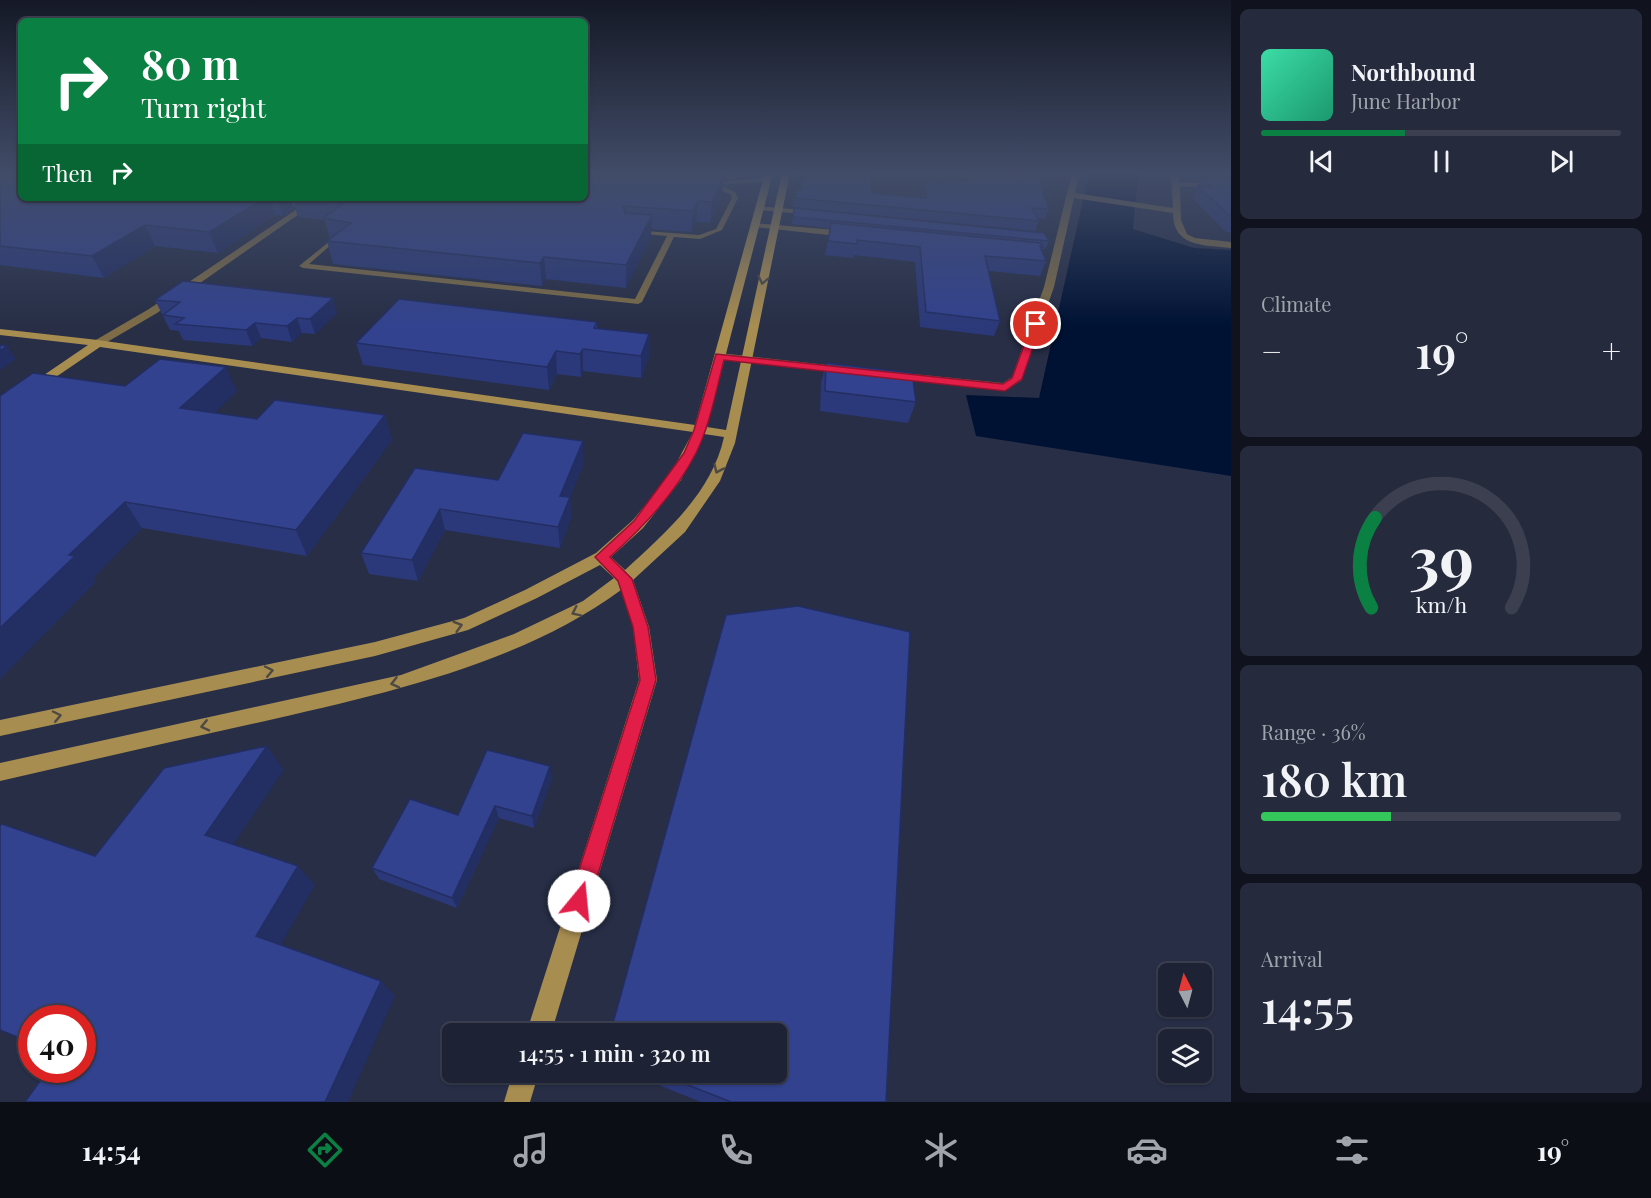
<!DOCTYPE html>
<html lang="en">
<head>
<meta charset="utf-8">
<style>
	:root { --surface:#1d2234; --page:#252a3c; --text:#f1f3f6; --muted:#a0a4ac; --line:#3b3f4f; --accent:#0b8043 }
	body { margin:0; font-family:"Playfair Display",serif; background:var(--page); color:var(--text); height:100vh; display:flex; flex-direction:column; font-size:22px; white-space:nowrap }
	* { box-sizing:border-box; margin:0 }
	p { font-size:20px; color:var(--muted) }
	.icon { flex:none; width:33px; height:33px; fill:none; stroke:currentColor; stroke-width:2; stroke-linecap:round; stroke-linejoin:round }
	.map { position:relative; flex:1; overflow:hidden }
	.side { display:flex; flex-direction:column; gap:9px; padding:9px; background:#10131d; width:420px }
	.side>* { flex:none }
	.top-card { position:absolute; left:18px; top:18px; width:570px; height:183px; border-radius:9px; box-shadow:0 2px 4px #0004,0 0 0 2px var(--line); background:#0b8043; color:#fff; overflow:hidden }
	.needle { width:39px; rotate:354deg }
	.buttons { position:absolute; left:1158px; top:963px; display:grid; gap:12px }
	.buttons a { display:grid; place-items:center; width:54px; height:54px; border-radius:9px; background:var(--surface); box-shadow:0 2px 4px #0004,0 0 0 2px var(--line); font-size:30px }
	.speed { position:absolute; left:18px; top:1005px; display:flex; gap:12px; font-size:30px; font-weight:700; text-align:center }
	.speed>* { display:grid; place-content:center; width:78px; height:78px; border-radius:50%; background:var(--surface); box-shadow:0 2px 4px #0004,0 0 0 2px var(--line); line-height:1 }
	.speed .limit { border:9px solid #d22; background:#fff; color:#111 }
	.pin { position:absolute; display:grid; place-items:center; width:51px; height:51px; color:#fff; margin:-26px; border:3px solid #fff; border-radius:50%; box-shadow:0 2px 6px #0007 }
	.me { position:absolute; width:66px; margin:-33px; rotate:17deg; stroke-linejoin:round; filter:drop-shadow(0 0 4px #0008) }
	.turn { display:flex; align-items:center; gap:21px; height:126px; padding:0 24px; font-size:27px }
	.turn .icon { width:78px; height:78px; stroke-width:2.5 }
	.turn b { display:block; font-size:42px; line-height:51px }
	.then { display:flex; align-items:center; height:57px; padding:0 24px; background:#0003; gap:12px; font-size:22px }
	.big { font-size:45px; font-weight:600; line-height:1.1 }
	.side .tile { flex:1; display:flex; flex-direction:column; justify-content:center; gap:9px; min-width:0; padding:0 21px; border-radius:9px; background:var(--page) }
	.side .dial { align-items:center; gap:0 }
	.dial svg { height:156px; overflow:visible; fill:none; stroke:var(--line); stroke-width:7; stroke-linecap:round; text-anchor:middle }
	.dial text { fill:var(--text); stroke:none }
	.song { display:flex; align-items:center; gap:18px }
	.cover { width:72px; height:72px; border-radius:9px; background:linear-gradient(135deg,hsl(160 70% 55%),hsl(160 70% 35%)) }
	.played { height:6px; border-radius:3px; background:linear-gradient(90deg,var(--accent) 40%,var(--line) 40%) }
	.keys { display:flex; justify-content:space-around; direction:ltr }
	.heat { display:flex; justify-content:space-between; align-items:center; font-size:33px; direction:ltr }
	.charge { height:9px; border-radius:4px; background:linear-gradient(90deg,#34c759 36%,var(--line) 0) }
	.trip { position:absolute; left:442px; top:1023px; width:345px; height:60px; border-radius:9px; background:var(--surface); box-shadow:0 2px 4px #0004,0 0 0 2px var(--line); font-weight:600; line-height:60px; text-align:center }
	.tabs { display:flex; height:96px; justify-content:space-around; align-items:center; background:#0c0e15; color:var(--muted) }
	.tabs .icon { width:42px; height:42px }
	.tabs .selected { color:var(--accent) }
	.tabs b { font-size:27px; color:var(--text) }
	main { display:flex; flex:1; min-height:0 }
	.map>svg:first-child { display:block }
	.water { fill:#001234 }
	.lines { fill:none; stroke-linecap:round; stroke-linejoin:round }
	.lane { fill:#7d6c47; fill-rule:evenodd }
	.street { fill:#7d6c47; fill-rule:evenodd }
	.secondary { fill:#a88d51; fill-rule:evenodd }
	.wall { fill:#2b397a }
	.shaded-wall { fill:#232e63 }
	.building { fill:#32428e; stroke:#232e63; stroke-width:1.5 }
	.oneway { stroke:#4e4943 }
	.route { fill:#e11d48; stroke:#92132f; stroke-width:1.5 }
</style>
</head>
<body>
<main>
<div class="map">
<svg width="1231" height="1102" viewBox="0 0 1231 1102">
	<rect width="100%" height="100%" fill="#272e46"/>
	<path class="water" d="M1089 173H1138L1133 229 1194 248 1231 250V476L976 436 966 395 1039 398Z"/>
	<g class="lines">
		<path class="lane" d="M617 173H623L622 175 634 180 631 182 617 177Z
			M681 173H706L737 177 734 179Z
			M767 178 769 181 719 185 735 192 738 198 722 230 700 239 674 237 642 302 638 304 303 268 299 266 330 241 332 242V244L309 264 635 299 667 236 634 233 631 231 632 230 699 235 716 229 732 198 730 194 707 185V183Z"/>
		<path class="street" d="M1072 173H1080L1075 193 1173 208 1171 173H1179V182L1231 185V189L1180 186 1181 220 1187 234 1195 238 1231 242V248C1204 245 1173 247 1173 213L1074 198 1054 287 1021 381 1005 390 889 377 887 375 893 372 1003 383 1012 377 1044 287Z
			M238 198H264L312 205 157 313 102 345H94V341L149 309 300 207Z
			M756 206 813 211 817 213 813 215 759 210H756Z
			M752 223 847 231 851 234 847 237 755 227H752Z
			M720 353 846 367 852 370 846 373 716 358 715 356Z"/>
		<path class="secondary" d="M765 173H773L707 427 726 430 782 173H790L735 443 720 481 685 532 633 580 649 627 657 680 551 1034H526L639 680 633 627 621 590C519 665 382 694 261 722 174 741 87 761 0 781V763L401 675 514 634 583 601 614 578 600 565 537 598 468 630 375 656 0 736V720L375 642 464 618 525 590 596 553 633 520 670 475 693 432 100 347 0 415V405L88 345 0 335V329L98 340 695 425ZM704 434 724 437C712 493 665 533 625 570L611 557 643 528 681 480Z
			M513 1072H539L530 1102H504Z"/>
	</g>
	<path class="wall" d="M0 173 21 198H585L588 175 722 196 710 223 696 222 691 232 651 229V237L626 288 546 279 542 286 333 264 327 241 330 239 325 220 298 217 293 201H291L294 208 283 216 275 215 218 253 155 246 104 278 0 265Z
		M967 173H1036L1049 209 1045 219 1038 218 1039 221 1035 231 793 207 796 190 872 193 923 198V190L925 181 943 183 945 179 969 181Z
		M1191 173H1231V232H1226L1192 198 1197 191 1195 189 1199 181Z
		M794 208 1049 241 1045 249H1042V251L1046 261 1040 276 989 271 1000 321 994 336 920 327 915 262 854 255 853 258 825 255 830 228 792 224Z
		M155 300 337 313 315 334 302 333 292 342 261 338 252 346 183 340 179 331 170 330Z
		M597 322V328L649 357 641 378 583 371 581 377 557 374 549 390 363 365 356 343Z
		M826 363 916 402 908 423 820 411 821 383Z
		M125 386 237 391 214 413 257 419 385 415 392 440 307 556 142 528 93 578 96 581 0 679V396Z
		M584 462 570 497 571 518 560 548 445 530 418 581 369 574 361 553 415 468 498 480Z
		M552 778 534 828 499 818 457 908 379 879 372 868 458 815Z
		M626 1072H777L886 1102H701Z"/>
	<path class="shaded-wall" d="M724 176 722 196 710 223 712 202Z
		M265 198H270L275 215 218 253 209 232Z
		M277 198H291L294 208 283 216Z
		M698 201 696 222 691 232 693 211Z
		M652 215 651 237 626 288V265Z
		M145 225 155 246 104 278 92 256Z
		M544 257 546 279 542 286 540 263Z
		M333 298 337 313 315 334 310 319Z
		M297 318 302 333 292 342 287 326Z
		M255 323 261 338 252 346 246 330Z
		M649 334V357L641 378V356Z
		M7 346 16 359 0 370V351Z
		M583 349V371L581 377 580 354Z
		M556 351 557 374 549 390 547 367Z
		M226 367 237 391 193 433 180 408Z
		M385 415 392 440 307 556 296 530Z
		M583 441 584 462 570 497 571 518 560 548 558 527 560 496Z
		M125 502 142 528 93 578 96 581 0 679V628L69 555Z
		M440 509 445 530 418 581 412 560Z
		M267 746 284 770 226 855 205 835Z
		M550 766 552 778 534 828 532 816Z
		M495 806 499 818 457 908 452 898Z
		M298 866 315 885 276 953 256 936Z
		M381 981 395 996 348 1102H325Z"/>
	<path class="building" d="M0 173H21V198H265L209 232 145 225 92 256 0 246Z
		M649 173H686L724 176 712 202 698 201 693 211 623 206 625 213 652 215 626 265 544 257 540 263 327 241 351 223 324 218 346 201 307 198H585V174L645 179Z
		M804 173H872V193L926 198 925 181 945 183V179L974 181 972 173H1036L1049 209 1032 208 1039 221 795 198 796 190H801Z
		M1201 178 1231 180V217L1199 187 1213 188Z
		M794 208 1044 233 1049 241 793 217Z
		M831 223 1041 243 1043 247 1040 246 1046 261 985 256 1000 321 926 312 920 247 857 240V244L828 241Z
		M183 281 333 298 310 319 297 318 287 326 255 323 246 330 175 324 184 318 163 315 180 302 155 300Z
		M399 299 597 322 594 328 649 334 641 356 583 349 580 354 556 351 547 367 356 343Z
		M0 345 7 346 0 351Z
		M160 359 226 367 180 408 257 419 275 400 385 415 296 530 125 502 69 555 75 556 0 628V396L33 373 125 386Z
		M826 363 912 373 916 402 825 391Z
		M523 433 583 441 560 496 570 497 558 527 440 509 412 560 361 553 415 468 498 480Z
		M798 606 910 632 886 1102H731L655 1072H777V1034H610L726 615Z
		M267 746 205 835 298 866 256 936 381 981 325 1102H25L48 1070H82V1018H32V1043L0 1030V826L2 824 95 856 164 768Z
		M487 750 550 766 532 816 495 806 452 898 372 868 410 799 458 815Z"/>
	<defs><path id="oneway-chevron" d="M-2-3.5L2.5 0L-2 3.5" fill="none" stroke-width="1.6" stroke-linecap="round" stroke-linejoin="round" transform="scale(1.5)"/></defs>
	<g class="oneway">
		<use href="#oneway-chevron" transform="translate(763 280) rotate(102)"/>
		<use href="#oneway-chevron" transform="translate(718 469) rotate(114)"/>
		<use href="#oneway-chevron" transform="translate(576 612) rotate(154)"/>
		<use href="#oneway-chevron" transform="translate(458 626) rotate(-16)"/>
		<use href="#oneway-chevron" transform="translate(269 671) rotate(-12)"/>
		<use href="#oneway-chevron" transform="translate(395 683) rotate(166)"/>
		<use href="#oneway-chevron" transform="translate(57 716) rotate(-12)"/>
		<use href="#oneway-chevron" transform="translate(205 726) rotate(167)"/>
	</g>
	<linearGradient id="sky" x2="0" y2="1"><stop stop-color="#151926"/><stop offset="0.53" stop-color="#414c68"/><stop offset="1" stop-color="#414c68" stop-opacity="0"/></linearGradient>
	<rect width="1231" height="327" fill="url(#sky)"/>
	<path class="route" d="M1036 321 1041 324 1022 379 1005 391 724 360C716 391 710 425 696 453 675 494 643 527 610 557L632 579 648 627 656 680 590 901 587 908 579 911 572 908 569 901 640 680 633 627 618 581 595 557 634 521 684 453 694 430 716 354 1003 384 1012 378 1032 324Z"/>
</svg>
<div class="buttons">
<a><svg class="needle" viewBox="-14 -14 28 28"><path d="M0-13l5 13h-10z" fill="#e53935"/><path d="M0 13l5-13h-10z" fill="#a0a4ac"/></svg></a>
<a><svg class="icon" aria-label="layers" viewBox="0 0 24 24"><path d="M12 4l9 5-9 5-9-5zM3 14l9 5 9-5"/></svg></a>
</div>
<div class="speed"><div class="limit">40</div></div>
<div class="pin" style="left:1036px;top:324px;background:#d93025"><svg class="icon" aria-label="arrive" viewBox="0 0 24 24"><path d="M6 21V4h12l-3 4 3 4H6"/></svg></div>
<svg class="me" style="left:579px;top:901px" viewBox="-20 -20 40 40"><circle r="19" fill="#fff"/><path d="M0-13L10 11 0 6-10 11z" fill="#e11d48"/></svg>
<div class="trip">14:55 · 1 min · 320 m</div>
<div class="top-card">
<div class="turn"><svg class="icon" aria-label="right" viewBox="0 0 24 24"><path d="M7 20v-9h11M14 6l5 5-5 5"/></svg><div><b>80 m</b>Turn right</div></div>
<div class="then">Then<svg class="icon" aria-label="right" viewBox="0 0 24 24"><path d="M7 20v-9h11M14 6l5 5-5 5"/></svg></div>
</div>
</div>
<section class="side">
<div class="tile">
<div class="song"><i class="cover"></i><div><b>Northbound</b><p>June Harbor</p></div></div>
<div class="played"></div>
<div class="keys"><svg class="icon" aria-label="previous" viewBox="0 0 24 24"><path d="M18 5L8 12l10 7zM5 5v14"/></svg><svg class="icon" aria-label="pause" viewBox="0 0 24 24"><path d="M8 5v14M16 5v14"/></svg><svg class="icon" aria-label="next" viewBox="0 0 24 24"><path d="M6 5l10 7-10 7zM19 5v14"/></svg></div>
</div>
<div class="tile"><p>Climate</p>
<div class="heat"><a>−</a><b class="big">19°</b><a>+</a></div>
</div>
<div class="tile dial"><svg viewBox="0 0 100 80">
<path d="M14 69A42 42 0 1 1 86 69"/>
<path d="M14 69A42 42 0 0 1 16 23" stroke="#0b8043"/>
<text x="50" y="56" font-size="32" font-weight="700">39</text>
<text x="50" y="72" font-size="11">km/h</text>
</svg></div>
<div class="tile"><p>Range · 36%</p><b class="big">180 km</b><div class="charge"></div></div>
<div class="tile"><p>Arrival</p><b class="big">14:55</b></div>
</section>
</main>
<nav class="tabs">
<b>14:54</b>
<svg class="icon selected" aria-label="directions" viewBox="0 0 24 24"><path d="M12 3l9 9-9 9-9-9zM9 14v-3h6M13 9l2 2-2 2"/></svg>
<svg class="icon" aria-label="music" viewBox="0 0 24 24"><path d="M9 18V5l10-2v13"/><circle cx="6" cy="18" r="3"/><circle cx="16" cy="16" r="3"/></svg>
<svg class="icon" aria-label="phone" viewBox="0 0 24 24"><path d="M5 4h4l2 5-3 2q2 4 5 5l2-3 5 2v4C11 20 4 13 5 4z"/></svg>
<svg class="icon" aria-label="climate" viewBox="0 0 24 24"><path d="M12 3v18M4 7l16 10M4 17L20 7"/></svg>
<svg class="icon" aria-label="car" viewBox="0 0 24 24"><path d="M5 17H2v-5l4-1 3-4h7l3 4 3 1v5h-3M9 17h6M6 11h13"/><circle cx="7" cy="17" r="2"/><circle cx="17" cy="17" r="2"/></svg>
<svg class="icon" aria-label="filters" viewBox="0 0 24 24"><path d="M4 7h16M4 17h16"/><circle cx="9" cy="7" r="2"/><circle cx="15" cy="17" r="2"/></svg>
<b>19°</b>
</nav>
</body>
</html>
